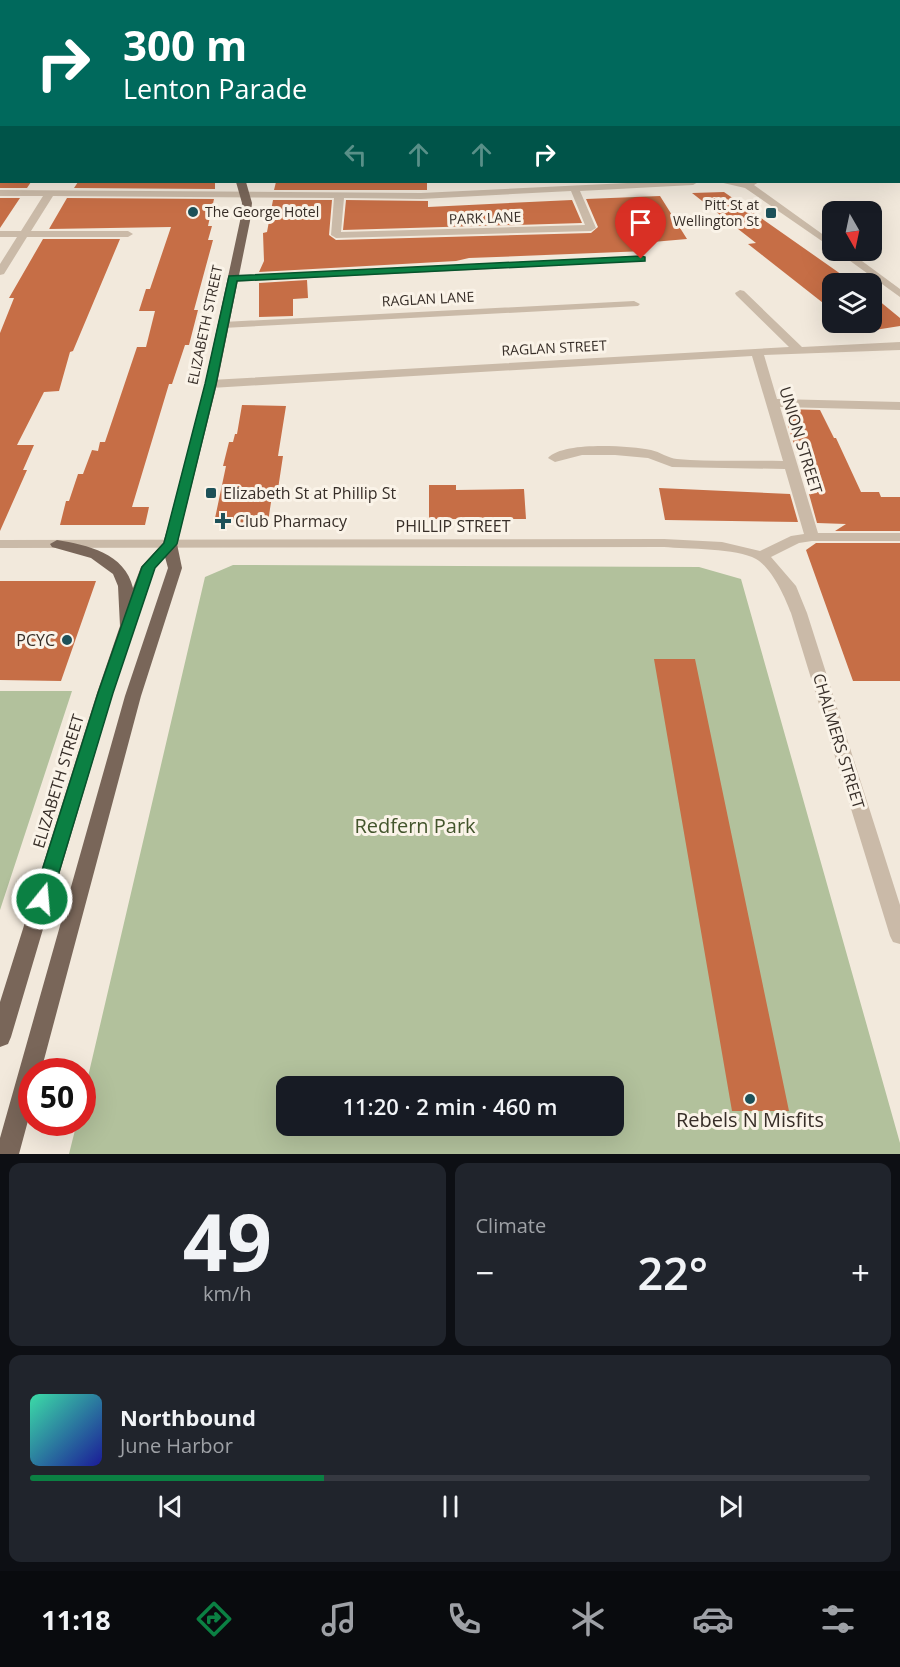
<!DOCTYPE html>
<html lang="en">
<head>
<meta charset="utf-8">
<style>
	:root { --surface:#171b24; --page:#20242c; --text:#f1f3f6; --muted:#9ea1a6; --line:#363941; --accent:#0b8043 }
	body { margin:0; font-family:"Open Sans",sans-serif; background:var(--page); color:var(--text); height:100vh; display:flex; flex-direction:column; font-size:22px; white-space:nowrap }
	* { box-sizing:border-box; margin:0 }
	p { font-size:20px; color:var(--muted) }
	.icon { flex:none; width:33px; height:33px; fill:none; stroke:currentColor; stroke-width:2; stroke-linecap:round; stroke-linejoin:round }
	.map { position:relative; height:1154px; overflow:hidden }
	.panel { display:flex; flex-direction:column; gap:9px; padding:9px; background:#0d0f14; flex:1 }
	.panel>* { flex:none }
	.top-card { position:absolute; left:0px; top:0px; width:900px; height:183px; box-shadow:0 6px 24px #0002; background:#00695c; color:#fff; overflow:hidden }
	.needle { width:39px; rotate:171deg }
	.buttons { position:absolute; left:822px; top:201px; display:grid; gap:12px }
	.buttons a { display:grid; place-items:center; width:60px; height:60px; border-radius:12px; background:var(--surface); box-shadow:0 6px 24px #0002; font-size:30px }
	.speed { position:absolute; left:18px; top:1058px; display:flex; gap:12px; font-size:30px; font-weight:700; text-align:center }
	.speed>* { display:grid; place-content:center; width:78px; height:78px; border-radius:50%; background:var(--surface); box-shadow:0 6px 24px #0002; line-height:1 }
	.speed .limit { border:9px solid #d22; background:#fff; color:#111 }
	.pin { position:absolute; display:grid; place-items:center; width:51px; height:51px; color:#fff; margin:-62px -26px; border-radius:50% 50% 50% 0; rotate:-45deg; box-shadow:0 0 6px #0007 }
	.pin .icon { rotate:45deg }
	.me { position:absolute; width:66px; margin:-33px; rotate:17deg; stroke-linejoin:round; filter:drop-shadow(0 0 4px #0008) }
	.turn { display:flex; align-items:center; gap:21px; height:126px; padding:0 24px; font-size:27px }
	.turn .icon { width:78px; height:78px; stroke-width:2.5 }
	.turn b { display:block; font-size:42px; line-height:51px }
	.lanes { display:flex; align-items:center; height:57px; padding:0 24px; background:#0003; justify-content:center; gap:30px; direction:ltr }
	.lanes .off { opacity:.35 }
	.big { font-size:45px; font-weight:600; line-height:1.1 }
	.panel .tile { flex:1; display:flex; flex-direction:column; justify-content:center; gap:9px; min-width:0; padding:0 21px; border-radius:12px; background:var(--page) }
	.panel .dial { align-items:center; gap:0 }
	.dial b { font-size:78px; line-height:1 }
	.song { display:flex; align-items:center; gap:18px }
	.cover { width:72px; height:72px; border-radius:9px; background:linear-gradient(135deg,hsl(160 70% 55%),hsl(240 70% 35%)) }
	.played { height:6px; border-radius:3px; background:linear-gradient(90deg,var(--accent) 35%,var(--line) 35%) }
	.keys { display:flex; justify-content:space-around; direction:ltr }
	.heat { display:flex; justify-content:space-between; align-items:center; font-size:33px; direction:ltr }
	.panel .tiles { flex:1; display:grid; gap:9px; grid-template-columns:1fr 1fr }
	.tile:last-child { grid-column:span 2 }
	.trip { position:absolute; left:276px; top:1076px; width:348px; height:60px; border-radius:12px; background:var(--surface); box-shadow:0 6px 24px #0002; font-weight:600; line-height:60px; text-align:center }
	.tab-bar { display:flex; height:96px; justify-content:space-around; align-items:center; background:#090b0e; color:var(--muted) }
	.tab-bar .icon { width:42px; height:42px }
	.tab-bar .current { color:var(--accent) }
	.tab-bar b { font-size:27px; color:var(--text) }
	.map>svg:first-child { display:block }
	.green { fill:#b2c19c; fill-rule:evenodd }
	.building { fill:#c66e46 }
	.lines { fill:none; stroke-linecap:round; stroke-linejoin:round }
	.minor { fill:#cabaa8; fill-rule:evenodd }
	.major { fill:#796659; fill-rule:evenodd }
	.route { fill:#0b8043; stroke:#07532c; stroke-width:1.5 }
	.poi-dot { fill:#1d5159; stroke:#faf3e8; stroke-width:2 }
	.labels { text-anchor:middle; stroke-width:6; stroke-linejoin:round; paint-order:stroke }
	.far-poi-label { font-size:14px; fill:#372e28; stroke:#faf3e8; text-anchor:end }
	.far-street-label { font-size:14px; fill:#372e28; stroke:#faf3e8 }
	.street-label { font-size:16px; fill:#372e28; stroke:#faf3e8 }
	.poi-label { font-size:16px; fill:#372e28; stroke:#faf3e8; text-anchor:start }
	.near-park-label { font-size:20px; fill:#43552c; stroke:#faf3e8 }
	.near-poi-label { font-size:20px; fill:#372e28; stroke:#faf3e8 }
</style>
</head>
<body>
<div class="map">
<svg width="900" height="1154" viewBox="0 0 900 1154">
	<rect width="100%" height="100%" fill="#f2e9dc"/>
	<path class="green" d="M233 565 699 567 741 579 900 1143V1154H69L77 1122H82L83 1098 205 577ZM286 1086H614V1125H286Z
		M0 691H72L0 910Z"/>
	<path class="building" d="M0 182H31L27 188H0Z
		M78 182H215V189L74 188Z
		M276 182H427V190H274Z
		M724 192 855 284H832V310L748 244 756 243 692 193Z
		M660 196 687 239 641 243 646 251 469 258 456 261 259 272 264 261 263 233 267 232 273 200H332L329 235 336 240 591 233 598 227 586 199Z
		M0 198H20L0 228Z
		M67 198 214 199 208 226H212L208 240H213L194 310H198L189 345H185L172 384H169L132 507H149L145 525H60L66 501H69L78 474H83L92 450 98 451 100 442H105L137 347H146L155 311H139L146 289H150L171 227 49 229Z
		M346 200 428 201V207L572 200 582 223 343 230Z
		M43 239H120L73 351 70 352 59 391 44 392 17 445H34L23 470H27L0 531V333L14 298H9Z
		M307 280 308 298 293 299V316L259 317V283Z
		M872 295 900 318V326L862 332 849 322H872Z
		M242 405 286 406 278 456H283L278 489H273L268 522 214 523 226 466H223L229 442H233L235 434H237Z
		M784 409 820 410 834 438H836L861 492H879L881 497H900V531H835L846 524 817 523 809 494 817 493 800 450H796L787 423H790Z
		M429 485H456V490L524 489 526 519H429Z
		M659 488 790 494 798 522 665 520Z
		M816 543H900V681H853L806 550Z
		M0 581H96L61 681 0 680Z
		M654 659H695L789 1111H732Z"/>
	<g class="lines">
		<path class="minor" d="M95 0H101L94 2Z
			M510 0H518L519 2H511Z
			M741 0H749L750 2H742Z
			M898 44H900V48H898Z
			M898 75H900V79H898Z
			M0 125H2V131H0Z
			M898 169H900V175H898Z
			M648 182H698L693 185 580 191 596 228 591 231 336 238 331 235 334 198 53 196 31 231H128L133 234 128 237H27L4 274 0 275V264L17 237H0V231H21L43 196H0V190L421 193ZM571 191 585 225 341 232 344 198 421 199Z
			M719 182H759L754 185 832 241V248L745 188Z
			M835 250H847L900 289V297Z
			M641 256 645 257V261L233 282 228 279 233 276Z
			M740 290 744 291 802 347 900 342V350L764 355 777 399 900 402V410L780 407 818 533H900V541H812L799 543 771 557 796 586 807 613 900 905V944L893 942 890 936 791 613C785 597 772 568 756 559 737 548 687 549 664 547L0 548V540L664 539 722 542 760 551 791 536 804 534 785 469 672 467 648 458 615 455H582L555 462 548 458C564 441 629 446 651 450 660 452 668 458 677 459 712 462 748 460 783 461L752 356 211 388 205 384 211 380 789 347 736 295 735 293Z
			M634 301 640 304 638 306 223 328 217 325 223 322Z"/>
		<path class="major" d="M289 0H295L288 2Z
			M632 0H646L629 2Z
			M0 49H2V53H0Z
			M236 182H246L252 203 250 221 217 384 177 544 182 568 141 696 41 1071H32V1106L19 1154H0V1138L125 696 168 568 165 557 155 568 113 693 11 1037 8 1044 0 1047V1002L97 693 120 626 118 586 113 574 91 558 52 547 50 544 57 540C87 545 125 553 133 588L141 567 163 543 168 527 205 384 240 221 242 203Z"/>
	</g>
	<path class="route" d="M641 256 645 257V261L237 281 216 384 177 544 155 568 113 693 51 899 48 904 42 907 36 904 33 899 98 693 142 567 164 543 205 384 229 276Z"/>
	<g class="poi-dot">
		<circle cx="193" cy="212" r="6"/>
		<rect x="765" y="207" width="12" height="12" rx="3"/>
		<rect x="205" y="487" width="12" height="12" rx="3"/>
		<path d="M220 512h6v6h6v6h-6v6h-6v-6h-6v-6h6z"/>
		<circle cx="67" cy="640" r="6"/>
		<circle cx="750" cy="1099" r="6"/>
	</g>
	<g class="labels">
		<g class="far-poi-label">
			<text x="759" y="210">Pitt St at<tspan x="759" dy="16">Wellington St</tspan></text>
			<text x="205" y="217" text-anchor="start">The George Hotel</text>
		</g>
		<g class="far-street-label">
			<text transform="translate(485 218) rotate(-2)" y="5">PARK LANE</text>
			<text transform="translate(428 299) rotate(-3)" y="5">RAGLAN LANE</text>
			<text transform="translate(205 325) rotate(-78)" y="5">ELIZABETH STREET</text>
			<text transform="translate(554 348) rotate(-3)" y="5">RAGLAN STREET</text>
		</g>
		<g class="street-label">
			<text transform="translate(801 440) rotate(73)" y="6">UNION STREET</text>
			<text x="453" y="532">PHILLIP STREET</text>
			<text transform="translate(839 741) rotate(73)" y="6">CHALMERS STREET</text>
			<text transform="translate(58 781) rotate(-73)" y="6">ELIZABETH STREET</text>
		</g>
		<g class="poi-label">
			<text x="223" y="499">Elizabeth St at Phillip St</text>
			<text x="235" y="527">Club Pharmacy</text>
			<text x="55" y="646" text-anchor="end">PCYC</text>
		</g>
		<g class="near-park-label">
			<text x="415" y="833">Redfern Park</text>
		</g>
		<g class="near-poi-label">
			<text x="750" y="1127">Rebels N Misfits</text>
		</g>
	</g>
</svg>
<div class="buttons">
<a><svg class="needle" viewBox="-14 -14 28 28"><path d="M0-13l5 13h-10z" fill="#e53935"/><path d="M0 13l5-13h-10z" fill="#9ea1a6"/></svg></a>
<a><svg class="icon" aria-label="layers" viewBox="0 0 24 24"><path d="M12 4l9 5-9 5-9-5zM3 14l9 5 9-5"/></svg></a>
</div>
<div class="speed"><div class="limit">50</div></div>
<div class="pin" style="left:641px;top:259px;background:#d93025"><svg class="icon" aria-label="arrive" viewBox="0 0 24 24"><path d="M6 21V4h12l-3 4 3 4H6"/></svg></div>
<svg class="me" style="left:42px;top:899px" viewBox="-20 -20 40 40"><circle r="17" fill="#0b8043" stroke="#fff" stroke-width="3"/><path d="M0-11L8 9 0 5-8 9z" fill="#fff"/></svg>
<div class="trip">11:20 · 2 min · 460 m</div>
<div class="top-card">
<div class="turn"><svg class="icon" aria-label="right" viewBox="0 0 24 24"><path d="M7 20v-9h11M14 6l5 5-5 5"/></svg><div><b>300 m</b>Lenton Parade</div></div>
<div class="lanes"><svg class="icon off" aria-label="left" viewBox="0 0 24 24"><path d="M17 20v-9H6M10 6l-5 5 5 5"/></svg><svg class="icon off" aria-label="ahead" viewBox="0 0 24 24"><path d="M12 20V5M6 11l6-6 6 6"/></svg><svg class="icon off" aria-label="ahead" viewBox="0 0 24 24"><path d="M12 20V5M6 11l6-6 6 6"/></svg><svg class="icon" aria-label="right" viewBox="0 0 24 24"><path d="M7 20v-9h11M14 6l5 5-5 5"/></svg></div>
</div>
</div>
<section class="panel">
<div class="tiles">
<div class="tile dial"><b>49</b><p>km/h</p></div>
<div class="tile"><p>Climate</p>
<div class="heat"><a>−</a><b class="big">22°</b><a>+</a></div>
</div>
<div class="tile">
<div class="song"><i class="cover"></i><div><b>Northbound</b><p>June Harbor</p></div></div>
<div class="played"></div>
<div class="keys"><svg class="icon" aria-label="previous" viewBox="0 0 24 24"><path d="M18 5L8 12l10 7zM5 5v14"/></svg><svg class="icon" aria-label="pause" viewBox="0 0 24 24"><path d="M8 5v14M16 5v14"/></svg><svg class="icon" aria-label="next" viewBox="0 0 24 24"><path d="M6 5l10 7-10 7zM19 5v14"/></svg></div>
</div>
</div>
</section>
<nav class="tab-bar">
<b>11:18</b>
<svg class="icon current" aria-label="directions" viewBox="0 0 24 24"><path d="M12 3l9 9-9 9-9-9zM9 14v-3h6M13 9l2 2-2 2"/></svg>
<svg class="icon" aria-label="music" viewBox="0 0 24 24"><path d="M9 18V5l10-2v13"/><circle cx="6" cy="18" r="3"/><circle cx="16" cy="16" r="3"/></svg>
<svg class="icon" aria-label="phone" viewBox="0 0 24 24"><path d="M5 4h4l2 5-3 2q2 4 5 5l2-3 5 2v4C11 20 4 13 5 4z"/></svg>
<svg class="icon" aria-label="climate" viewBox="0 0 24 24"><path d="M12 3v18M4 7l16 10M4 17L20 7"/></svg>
<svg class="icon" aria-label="car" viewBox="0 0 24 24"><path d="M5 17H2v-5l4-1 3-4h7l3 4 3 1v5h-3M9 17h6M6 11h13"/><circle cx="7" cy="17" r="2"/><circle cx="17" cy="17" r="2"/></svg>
<svg class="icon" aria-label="filters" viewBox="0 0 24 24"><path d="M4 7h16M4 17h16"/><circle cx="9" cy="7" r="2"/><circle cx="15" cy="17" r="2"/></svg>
</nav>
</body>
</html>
